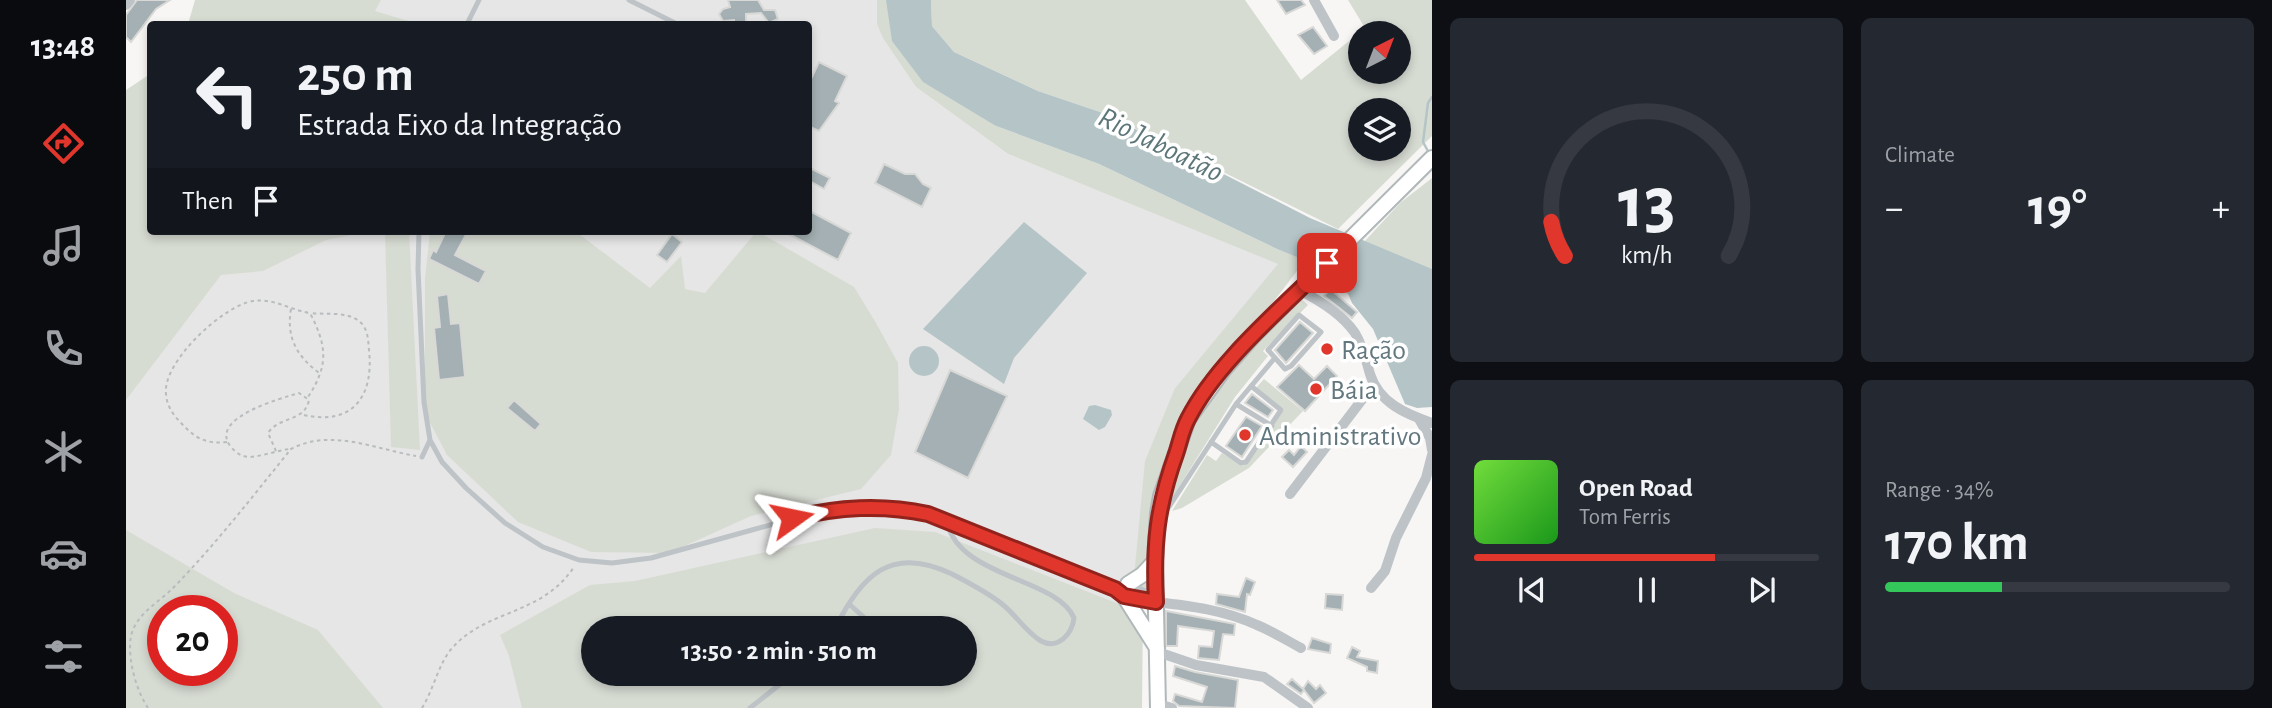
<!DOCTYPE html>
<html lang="en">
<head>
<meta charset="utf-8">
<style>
	:root { --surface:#171b24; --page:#242831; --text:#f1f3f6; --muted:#9ea1a6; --line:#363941; --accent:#e0362b }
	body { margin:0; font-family:"Alegreya Sans",sans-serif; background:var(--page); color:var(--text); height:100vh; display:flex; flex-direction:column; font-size:26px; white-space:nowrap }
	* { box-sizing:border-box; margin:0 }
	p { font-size:23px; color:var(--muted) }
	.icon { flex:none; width:38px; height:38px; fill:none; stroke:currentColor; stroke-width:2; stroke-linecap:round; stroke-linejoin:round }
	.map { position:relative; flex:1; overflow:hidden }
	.panel { display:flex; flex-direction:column; gap:18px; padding:18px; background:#0d0f14; width:840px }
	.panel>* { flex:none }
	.hud { position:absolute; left:21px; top:21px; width:665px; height:214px; border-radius:7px; box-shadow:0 4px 10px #0003; background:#171b24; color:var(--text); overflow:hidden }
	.needle { width:46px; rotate:42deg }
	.tools { position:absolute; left:1222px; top:21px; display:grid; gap:14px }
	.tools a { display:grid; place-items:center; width:63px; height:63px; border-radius:50%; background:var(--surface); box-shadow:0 4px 10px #0003; font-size:35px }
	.speed { position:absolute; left:21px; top:595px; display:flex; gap:14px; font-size:35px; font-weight:700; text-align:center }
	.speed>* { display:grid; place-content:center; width:91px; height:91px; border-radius:50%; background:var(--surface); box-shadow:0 4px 10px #0003; line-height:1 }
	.speed .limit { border:10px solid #d22; background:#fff; color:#111 }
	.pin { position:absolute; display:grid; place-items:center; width:60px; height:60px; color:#fff; margin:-30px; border-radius:14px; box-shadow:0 4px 10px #0006 }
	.me { position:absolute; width:77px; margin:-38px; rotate:78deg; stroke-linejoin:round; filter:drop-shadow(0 0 5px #0008) }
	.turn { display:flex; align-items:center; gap:24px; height:147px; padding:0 35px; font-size:32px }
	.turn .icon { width:91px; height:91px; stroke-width:2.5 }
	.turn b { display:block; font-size:49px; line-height:60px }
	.then { display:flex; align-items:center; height:66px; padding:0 35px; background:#0003; gap:14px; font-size:26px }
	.big { font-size:52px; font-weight:700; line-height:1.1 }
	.panel .card { flex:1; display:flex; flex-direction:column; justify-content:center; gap:10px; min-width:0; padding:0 24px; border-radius:10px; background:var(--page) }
	.panel .dial { align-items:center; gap:0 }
	.dial svg { height:182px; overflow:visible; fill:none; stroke:var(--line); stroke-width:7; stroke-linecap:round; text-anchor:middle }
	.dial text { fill:var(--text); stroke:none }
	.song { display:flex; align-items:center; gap:21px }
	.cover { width:84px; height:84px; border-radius:10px; background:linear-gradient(135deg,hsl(100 70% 55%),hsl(120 70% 35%)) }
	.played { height:7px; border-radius:4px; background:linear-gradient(90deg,var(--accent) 70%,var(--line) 70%) }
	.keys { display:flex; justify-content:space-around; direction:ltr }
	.heat { display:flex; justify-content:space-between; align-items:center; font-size:38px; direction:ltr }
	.charge { height:10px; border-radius:5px; background:linear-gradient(90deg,#34c759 34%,var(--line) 0) }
	.panel .tiles { flex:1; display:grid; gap:18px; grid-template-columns:repeat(2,1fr) }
	.trip { position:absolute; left:455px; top:616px; width:396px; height:70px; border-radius:35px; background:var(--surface); box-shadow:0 4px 10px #0003; font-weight:700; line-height:70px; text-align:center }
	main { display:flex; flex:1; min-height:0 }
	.dock { display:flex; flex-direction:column; width:126px; justify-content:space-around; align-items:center; background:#090b0e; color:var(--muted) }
	.dock .icon { width:49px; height:49px }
	.dock .selected { color:var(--accent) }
	.dock b { font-size:32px; color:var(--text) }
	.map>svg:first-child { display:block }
	.built { fill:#e5e6e5; fill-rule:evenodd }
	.green { fill:#d7dcd3; fill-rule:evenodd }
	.water { fill:#b5c5c7 }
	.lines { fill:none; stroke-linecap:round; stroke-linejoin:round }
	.stream { stroke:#b5c5c7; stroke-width:2.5 }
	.building { fill:#a4b0b3; stroke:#d8d8d6; stroke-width:2 }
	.secondary-casing { stroke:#b0b8ba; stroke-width:18 }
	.path { stroke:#b8bcbe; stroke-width:2; stroke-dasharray:3.5 3.5; stroke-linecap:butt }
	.service { stroke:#bdc3c6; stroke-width:5 }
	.minor { stroke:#bdc3c6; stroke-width:10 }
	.secondary { stroke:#fff; stroke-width:14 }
	.route-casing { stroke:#92231c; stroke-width:18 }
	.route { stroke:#e0362b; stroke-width:12 }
	.poi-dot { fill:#e0362b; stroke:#fff; stroke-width:2.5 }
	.labels { text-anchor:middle; stroke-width:7; stroke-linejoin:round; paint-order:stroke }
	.poi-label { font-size:28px; fill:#62777e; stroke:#fff; text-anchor:start }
	.water-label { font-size:30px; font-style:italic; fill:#5d7679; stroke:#fff }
</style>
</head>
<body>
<main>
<nav class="dock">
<b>13:48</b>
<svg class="icon selected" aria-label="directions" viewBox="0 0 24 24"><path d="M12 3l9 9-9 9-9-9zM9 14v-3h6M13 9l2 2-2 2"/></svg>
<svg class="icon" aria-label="music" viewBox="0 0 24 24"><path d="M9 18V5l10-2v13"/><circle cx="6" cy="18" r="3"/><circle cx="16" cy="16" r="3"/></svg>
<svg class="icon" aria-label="phone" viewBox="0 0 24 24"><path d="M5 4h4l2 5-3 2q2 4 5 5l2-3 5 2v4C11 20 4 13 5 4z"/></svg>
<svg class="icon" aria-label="climate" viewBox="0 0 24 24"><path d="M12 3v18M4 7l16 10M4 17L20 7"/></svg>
<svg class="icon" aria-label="car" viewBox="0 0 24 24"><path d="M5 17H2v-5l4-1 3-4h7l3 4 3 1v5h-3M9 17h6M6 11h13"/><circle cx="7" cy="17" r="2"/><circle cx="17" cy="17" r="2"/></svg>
<svg class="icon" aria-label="filters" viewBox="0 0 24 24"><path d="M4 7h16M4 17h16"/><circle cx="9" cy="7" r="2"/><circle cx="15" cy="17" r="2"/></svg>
</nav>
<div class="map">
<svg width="1306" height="708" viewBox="0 0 1306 708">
	<rect width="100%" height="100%" fill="#f7f6f4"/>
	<path class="built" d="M96 0H751V24L790 87 882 154 1153 264 1049 388 1011 607 1015 708H0V122L24 231H682V24H77ZM37 611H96V670H37ZM467 628H838V674H467Z"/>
	<path class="green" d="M69 0H255L249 11 286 22 328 24H62Z
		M751 0H761L870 126 973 164 1151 249 1180 259 1071 403 1041 479 1030 602 1017 608 1016 708H396L383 656 374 635 464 585 509 581 749 528 809 532 993 604 1011 607 1008 577 1019 461 1049 388 1152 264 882 154 790 87 757 38 751 24ZM467 628H838V674H467Z
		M805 0H1119L1175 80 1239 28 1222 0H1306V136L1212 229 980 114 912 91 828 52 806 26ZM1234 33H1272V72H1234ZM1234 110H1272V149H1234Z
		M24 74V231H245L200 240 137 271 95 275 0 400V90Z
		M1306 178V358L1203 280 1274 203Z
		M259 231H283L294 450 265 447Z
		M304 231H449L524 288 555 256 559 289 579 293 631 231 728 287 750 323 772 363 773 409 765 455 735 489 625 516 543 553 465 552 392 522 321 455 299 413V279Z
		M1172 296 1182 305 1137 351 1142 356 1109 397 1043 503 1066 426 1102 373Z
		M1138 379 1177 411 1123 468 1056 508 1046 511 1081 455 1090 461 1096 453 1117 466 1158 410 1130 388Z
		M0 530 108 593 192 630 257 708H0ZM37 611H96V670H37Z"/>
	<path class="water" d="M760 0H805L806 26 828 52 912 91 980 114 1184 218 1306 269V407L1291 408 1279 404 1247 329 1226 303 1214 274 1151 249 973 164 870 126 797 82 766 41Z
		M898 222 961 273 888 358 878 384 797 329Z
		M783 361a15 15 0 1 1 30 0a15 15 0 1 1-30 0Z
		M969 405 985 410 986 415 979 427 973 430 957 419 963 406Z"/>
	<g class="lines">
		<path class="stream" d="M1303 153 1297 142 1302 103 1306 97"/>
	</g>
	<path class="building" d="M11 0H44L30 9 5 42 0 37V15Z
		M602 0H632L638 10H649L652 19 643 23 635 13 620 14V24H608V20L597 21 593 14 597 9 604 7Z
		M1151 0H1175L1179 5 1160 14Z
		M1187 27 1201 46 1188 54 1172 35Z
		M693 62 721 76 709 101 713 103 693 131 682 126V76L686 77Z
		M758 164 779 174H789L797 184 805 188 796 207 749 183Z
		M682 167 704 178 698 189 682 180Z
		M682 210 725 233 712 260 657 231H682Z
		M320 231H342L329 255 360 271 353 284 303 259 307 250 310 252Z
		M546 234 556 242 541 262 531 255Z
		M1204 289 1231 312 1226 318 1198 296Z
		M322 294 325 324 334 323 339 377 313 380 308 328 314 327 311 296Z
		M1174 322 1187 333 1160 363 1149 350Z
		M1173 365 1188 379 1201 366 1211 376 1179 411 1151 387Z
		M824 370 881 396 842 478 789 452Z
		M1126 394 1147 410 1142 417 1119 403Z
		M388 400 415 424 409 431 381 408Z
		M1120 417 1136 426 1116 457 1100 446Z
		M1175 446 1181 452 1167 467 1156 457 1163 450 1168 455Z
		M1120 578 1129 582 1124 595 1121 594 1119 612 1090 604 1091 594 1113 597Z
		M1200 594 1217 595 1216 610 1199 608Z
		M1040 611 1109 624 1108 635 1097 634 1093 660 1072 658 1073 646 1086 647 1088 631 1052 626 1051 646H1040Z
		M1186 638 1205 644 1204 653 1182 649Z
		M1226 647 1234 651 1231 657 1252 661 1251 673 1241 671V667L1221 658Z
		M1049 666 1069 672 1112 680 1109 708 1053 706 1047 701 1049 694 1076 702 1081 687 1047 676Z
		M1166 679 1177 689 1182 681 1190 689 1194 685 1200 693 1188 703 1178 690 1175 694 1161 684Z"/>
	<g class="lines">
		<defs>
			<path id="secondary" d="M1002 584 1016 575 1029 561
				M998 596 1031 648
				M1032 708 1029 561 1032 513 1035 496 1062 419 1098 369 1128 335 1306 158"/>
		</defs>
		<use href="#secondary" class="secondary-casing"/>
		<path class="path" d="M165 309C160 338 171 356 193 373
			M178 415C227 426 248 396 243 350 242 339 242 328 233 321 220 311 201 315 185 313
			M101 442C83 444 71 440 58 426 49 417 41 408 40 394 36 362 98 305 127 301 148 298 164 310 184 313 201 346 203 365 182 397
			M150 451 142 433C153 416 179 422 183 400L173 393C156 398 81 418 105 447 110 453 116 457 124 457 137 456 150 451 163 449
			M22 708C10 690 1 658 5 636 10 614 32 603 47 588 89 545 127 496 165 449 205 428 249 449 290 456
			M296 708C308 689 313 661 328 646 363 609 416 615 448 567"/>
		<path class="service" d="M503 0 551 24
			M341 24 353 0
			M293 231 292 269 298 402 304 440 316 462 340 488 379 523 417 547 453 560 486 563 525 558 691 512 735 506 773 508 802 514 990 589 998 596 1030 602
			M1173 315 1195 332 1165 366 1159 369 1142 350Z
			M1110 404 1146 426
			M1085 442 1115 463 1120 462 1155 410 1125 386
			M296 457 304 440
			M1037 516 1110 404 1148 359
			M1006 585 1029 595
			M723 604 750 628
			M709 628C737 574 765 545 826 574 843 583 861 592 876 604 890 615 900 632 915 641 932 650 946 634 948 618 932 578 833 578 821 522
			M624 708 667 674"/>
		<path class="minor" d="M1188 0 1208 36
			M0 5 4 0
			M1173 290C1193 300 1216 314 1229 333 1237 346 1240 360 1244 374 1253 403 1280 414 1306 423
			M1293 419 1304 438 1306 450
			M1164 494 1248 384
			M1245 588 1259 571 1270 538 1300 478 1306 455
			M1030 602C1065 606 1098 610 1131 625 1146 631 1160 640 1175 648
			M1032 652 1070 665 1138 677 1182 708
			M1032 704 1046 708"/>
		<use href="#secondary" class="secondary"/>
	</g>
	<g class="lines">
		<defs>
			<path id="route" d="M666 518C713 507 755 504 802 514L989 589 998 596 1030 602C1027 545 1031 507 1050 454 1054 442 1056 430 1062 419 1090 363 1157 307 1201 263"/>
		</defs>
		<use href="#route" class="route-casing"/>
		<use href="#route" class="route"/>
	</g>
	<g class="poi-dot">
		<circle cx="1201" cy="349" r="7"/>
		<circle cx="1190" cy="389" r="7"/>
		<circle cx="1119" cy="435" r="7"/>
	</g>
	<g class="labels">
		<g class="poi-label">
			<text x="1215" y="359">Ração</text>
			<text x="1204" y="399">Báia</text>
			<text x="1133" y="445">Administrativo</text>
		</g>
		<g class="water-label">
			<text transform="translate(1035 144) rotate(26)" y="10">Rio Jaboatão</text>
		</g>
	</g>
</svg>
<div class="tools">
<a><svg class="needle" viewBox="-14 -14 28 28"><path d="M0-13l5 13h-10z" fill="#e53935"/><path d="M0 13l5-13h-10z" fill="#9ea1a6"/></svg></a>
<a><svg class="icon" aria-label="layers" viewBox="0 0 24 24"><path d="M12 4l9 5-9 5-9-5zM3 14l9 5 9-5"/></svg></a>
</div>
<div class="speed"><div class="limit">20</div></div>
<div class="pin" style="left:1201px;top:263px;background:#d93025"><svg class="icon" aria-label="arrive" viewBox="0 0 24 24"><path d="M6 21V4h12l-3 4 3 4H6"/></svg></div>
<svg class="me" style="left:666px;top:518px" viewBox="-20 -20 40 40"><path d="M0-17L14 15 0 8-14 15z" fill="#e0362b" stroke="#fff" stroke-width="4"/></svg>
<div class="trip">13:50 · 2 min · 510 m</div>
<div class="hud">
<div class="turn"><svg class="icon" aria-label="left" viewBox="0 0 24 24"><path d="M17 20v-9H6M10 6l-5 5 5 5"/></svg><div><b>250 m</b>Estrada Eixo da Integração</div></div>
<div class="then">Then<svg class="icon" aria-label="arrive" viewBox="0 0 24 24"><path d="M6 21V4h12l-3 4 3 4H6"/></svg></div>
</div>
</div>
<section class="panel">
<div class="tiles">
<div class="card dial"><svg viewBox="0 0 100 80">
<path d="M14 69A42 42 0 1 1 86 69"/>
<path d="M14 69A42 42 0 0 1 8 54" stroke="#e0362b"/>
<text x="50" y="56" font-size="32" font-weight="700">13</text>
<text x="50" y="72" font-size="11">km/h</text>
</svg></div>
<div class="card"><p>Climate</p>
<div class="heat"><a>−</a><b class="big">19°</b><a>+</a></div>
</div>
<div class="card">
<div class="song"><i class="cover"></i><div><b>Open Road</b><p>Tom Ferris</p></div></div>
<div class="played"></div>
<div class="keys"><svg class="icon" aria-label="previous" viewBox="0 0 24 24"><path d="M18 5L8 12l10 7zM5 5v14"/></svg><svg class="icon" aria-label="pause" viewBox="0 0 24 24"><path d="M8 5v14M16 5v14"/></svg><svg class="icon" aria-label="next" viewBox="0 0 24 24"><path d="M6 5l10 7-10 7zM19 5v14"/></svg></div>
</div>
<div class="card"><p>Range · 34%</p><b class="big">170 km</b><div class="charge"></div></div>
</div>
</section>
</main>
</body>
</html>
